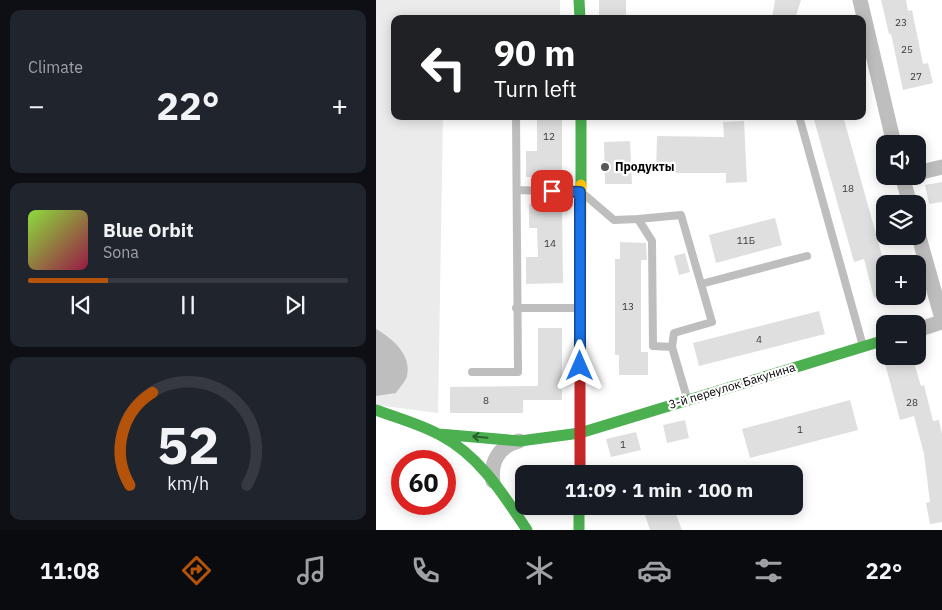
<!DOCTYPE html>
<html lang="en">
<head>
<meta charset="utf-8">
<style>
	:root { --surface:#171b24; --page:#20242c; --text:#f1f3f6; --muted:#9ea1a6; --line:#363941; --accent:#b45309 }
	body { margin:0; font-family:"IBM Plex Sans",sans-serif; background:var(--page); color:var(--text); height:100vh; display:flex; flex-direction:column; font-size:19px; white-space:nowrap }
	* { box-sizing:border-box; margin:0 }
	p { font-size:16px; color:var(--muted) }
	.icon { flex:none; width:28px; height:28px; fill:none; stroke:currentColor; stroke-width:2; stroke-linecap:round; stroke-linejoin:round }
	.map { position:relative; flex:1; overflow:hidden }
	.drawer { display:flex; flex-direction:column; gap:10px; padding:10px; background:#0d0f14; width:376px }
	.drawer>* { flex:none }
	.hud { position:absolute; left:15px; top:15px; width:475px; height:105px; border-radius:10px; box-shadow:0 2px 12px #0003; background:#202124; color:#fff; overflow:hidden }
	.buttons { position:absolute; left:500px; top:135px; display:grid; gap:10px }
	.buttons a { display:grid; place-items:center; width:50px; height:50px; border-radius:10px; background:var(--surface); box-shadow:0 2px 12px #0003; font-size:25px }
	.speed { position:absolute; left:15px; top:450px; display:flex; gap:10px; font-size:25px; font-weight:700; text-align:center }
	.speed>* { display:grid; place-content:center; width:65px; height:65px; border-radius:50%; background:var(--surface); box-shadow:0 2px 12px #0003; line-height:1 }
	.speed .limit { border:8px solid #d22; background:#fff; color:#111 }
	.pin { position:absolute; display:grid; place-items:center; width:42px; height:42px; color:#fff; margin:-21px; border-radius:10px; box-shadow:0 2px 8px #0006 }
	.me { position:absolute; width:55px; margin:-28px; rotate:0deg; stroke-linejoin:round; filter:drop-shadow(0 0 4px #0008) }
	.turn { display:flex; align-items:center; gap:18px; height:105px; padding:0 20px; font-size:22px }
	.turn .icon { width:65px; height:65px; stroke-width:2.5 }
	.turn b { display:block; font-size:35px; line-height:42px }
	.big { font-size:38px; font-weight:800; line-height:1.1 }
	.drawer .widget { flex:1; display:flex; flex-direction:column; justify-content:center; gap:8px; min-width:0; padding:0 18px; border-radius:10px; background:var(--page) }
	.drawer .dial { align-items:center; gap:0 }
	.dial svg { height:130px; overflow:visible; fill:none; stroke:var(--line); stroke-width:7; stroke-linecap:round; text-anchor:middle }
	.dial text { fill:var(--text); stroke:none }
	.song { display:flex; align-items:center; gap:15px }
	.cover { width:60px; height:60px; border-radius:8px; background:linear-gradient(135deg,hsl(90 70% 55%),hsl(340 70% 35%)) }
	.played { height:5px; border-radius:2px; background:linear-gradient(90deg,var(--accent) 25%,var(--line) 25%) }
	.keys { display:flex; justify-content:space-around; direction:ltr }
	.heat { display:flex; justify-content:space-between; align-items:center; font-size:28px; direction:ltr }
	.trip { position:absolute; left:139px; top:465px; width:288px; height:50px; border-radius:10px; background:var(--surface); box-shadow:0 2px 12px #0003; font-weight:800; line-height:50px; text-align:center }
	.tab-bar { display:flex; height:80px; justify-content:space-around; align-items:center; background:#090b0e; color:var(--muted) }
	.tab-bar .icon { width:35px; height:35px }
	.tab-bar .current { color:var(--accent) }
	.tab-bar b { font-size:22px; color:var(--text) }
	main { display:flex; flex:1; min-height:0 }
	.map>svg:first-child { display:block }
	.green { fill:#ebebeb }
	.water { fill:#bebebe }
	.building { fill:#dfdfdf }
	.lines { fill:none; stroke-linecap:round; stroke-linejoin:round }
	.lane { stroke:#bebebe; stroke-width:8 }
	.street { stroke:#bebebe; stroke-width:15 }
	.fast { stroke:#4caf50; stroke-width:11 }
	.slow { stroke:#ffc107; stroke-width:11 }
	.jam { stroke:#c62828; stroke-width:11 }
	.oneway { stroke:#2a602c }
	.route-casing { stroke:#114b97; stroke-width:12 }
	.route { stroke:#1a73e8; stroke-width:9 }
	.poi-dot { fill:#595959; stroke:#fff; stroke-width:2 }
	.labels { text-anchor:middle; stroke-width:4.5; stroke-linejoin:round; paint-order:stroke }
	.number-label { font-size:10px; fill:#383838 }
	.poi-label { font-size:12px; font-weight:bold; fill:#000; stroke:#fff; text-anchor:start }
	.street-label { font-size:12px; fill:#000; stroke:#fff }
</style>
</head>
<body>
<main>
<section class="drawer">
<div class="widget"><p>Climate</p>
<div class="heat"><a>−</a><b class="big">22°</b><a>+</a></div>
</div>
<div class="widget">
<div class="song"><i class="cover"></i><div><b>Blue Orbit</b><p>Sona</p></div></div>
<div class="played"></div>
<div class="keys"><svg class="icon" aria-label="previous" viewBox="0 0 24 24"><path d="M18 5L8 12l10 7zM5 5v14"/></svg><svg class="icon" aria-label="pause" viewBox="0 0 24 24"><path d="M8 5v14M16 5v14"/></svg><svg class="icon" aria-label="next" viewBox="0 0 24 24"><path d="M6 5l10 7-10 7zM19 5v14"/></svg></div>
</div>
<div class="widget dial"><svg viewBox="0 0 100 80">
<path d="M14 69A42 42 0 1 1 86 69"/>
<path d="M14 69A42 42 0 0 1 28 12" stroke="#b45309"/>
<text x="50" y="56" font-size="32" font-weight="700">52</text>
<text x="50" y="72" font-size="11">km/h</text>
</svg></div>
</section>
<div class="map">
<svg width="566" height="530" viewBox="0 0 566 530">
	<rect width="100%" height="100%" fill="#fff"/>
	<path class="green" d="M0 0H184V19H19V116H67L62 413 0 405Z"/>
	<path class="water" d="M0 329C16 338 36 355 31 376 30 381 23 388 20 393L0 396Z"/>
	<path class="building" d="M223 0H250V19H223Z
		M399 0H425L419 19H396Z
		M505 0H530L532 11 536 10 547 64 552 63 557 83 527 90 515 34H513Z
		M161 116H186V177H150V151H161Z
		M437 116H467L509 266V294L498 298 488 259 478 262Z
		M368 121 371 182 350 183V173H280L281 136 348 137 347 122Z
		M254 141 256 184H229L228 142Z
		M566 182V202L553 204 549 185Z
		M153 204H186L187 283 150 284V257H162L161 228H153Z
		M399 218 406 245 340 263 333 235Z
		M244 242 270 243 271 260H265V352H272V375H243V355H239V259H244Z
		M309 253 314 272 303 275 298 256Z
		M443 311 449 334 323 366 317 343Z
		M162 328H186V400H147V413H74V387L162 386Z
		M507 356H536L545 386 548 385 557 421 563 420 566 434V522L554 524 550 503 554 502 548 454 538 416 524 420Z
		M474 400 482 430 374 458 366 429Z
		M309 420 313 438 291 443 287 425Z
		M260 432 265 450 235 457 230 439Z
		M294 506H297L306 530H274L269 515Z"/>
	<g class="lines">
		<path class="lane" d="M423 116 487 346
			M141 190 203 192
			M210 196 238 220 262 219 276 241 277 346 296 347 311 398
			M262 219 305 215 336 322 298 333 296 347
			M325 284 431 256
			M140 308H201
			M96 372H142L140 116"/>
		<path class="street" d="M484 0 518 144
			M541 173 566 167
			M526 176 534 204
			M541 230 566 319
			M541 330 566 322
			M117 481C114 462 123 446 143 441"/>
		<path class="fast" d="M203 0 204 19
			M205 185V116
			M0 410C21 418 44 424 64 435 104 456 127 494 151 530
			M63 434 144 441 204 433 509 340
			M203 506V530"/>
		<path class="slow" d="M204 360 205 185"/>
		<path class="jam" d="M204 474V360"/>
	</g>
	<defs><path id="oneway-shaft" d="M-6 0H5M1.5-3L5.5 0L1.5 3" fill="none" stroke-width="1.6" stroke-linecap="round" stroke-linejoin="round" transform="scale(1.25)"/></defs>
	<use class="oneway" href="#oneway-shaft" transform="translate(104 437) rotate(-175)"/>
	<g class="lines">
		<defs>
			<path id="route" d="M176 191 204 192V366"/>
		</defs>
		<use href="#route" class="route-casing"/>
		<use href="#route" class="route"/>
	</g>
	<circle class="poi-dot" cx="229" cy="167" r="5"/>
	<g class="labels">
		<g class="number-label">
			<text x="525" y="26">23</text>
			<text x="531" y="53">25</text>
			<text x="540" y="80">27</text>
			<text x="173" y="140">12</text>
			<text x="472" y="192">18</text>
			<text x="370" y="244">11Б</text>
			<text x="174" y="247">14</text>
			<text x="252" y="310">13</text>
			<text x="383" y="343">4</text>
			<text x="110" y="404">8</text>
			<text x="536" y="406">28</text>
			<text x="424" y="433">1</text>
			<text x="247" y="448">1</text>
		</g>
		<g class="poi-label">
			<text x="239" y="171">Продукты</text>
		</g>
		<g class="street-label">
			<text transform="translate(356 386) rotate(-17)" y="4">3-й переулок Бакунина</text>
		</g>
	</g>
</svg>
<div class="buttons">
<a><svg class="icon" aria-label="sound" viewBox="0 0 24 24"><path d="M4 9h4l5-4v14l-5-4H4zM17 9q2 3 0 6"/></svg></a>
<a><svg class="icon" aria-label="layers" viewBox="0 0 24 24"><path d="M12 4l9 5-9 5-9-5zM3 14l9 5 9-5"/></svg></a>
<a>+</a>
<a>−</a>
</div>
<div class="speed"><div class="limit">60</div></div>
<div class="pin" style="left:176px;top:191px;background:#d93025"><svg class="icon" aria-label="arrive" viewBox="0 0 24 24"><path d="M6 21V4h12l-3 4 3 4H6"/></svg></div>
<svg class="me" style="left:204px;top:366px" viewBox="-20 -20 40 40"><path d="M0-17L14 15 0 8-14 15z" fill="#1a73e8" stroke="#fff" stroke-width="4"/></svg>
<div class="trip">11:09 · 1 min · 100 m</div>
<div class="hud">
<div class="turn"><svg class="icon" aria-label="left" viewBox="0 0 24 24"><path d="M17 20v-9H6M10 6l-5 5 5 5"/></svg><div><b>90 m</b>Turn left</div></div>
</div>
</div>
</main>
<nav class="tab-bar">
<b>11:08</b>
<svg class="icon current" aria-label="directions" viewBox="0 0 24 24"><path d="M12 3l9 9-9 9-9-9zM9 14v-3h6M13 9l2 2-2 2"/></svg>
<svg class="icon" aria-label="music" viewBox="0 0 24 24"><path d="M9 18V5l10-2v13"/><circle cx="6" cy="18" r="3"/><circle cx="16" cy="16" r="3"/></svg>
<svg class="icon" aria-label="phone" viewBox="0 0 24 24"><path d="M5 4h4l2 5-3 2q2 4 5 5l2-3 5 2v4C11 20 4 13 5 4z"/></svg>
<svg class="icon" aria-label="climate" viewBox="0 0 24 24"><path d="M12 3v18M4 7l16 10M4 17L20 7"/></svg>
<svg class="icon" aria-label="car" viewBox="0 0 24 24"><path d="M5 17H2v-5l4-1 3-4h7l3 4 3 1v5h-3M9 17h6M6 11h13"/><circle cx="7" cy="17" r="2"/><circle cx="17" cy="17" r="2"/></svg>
<svg class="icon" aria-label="filters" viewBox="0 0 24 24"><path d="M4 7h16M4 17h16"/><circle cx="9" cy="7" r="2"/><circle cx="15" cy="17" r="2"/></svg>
<b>22°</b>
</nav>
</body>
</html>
